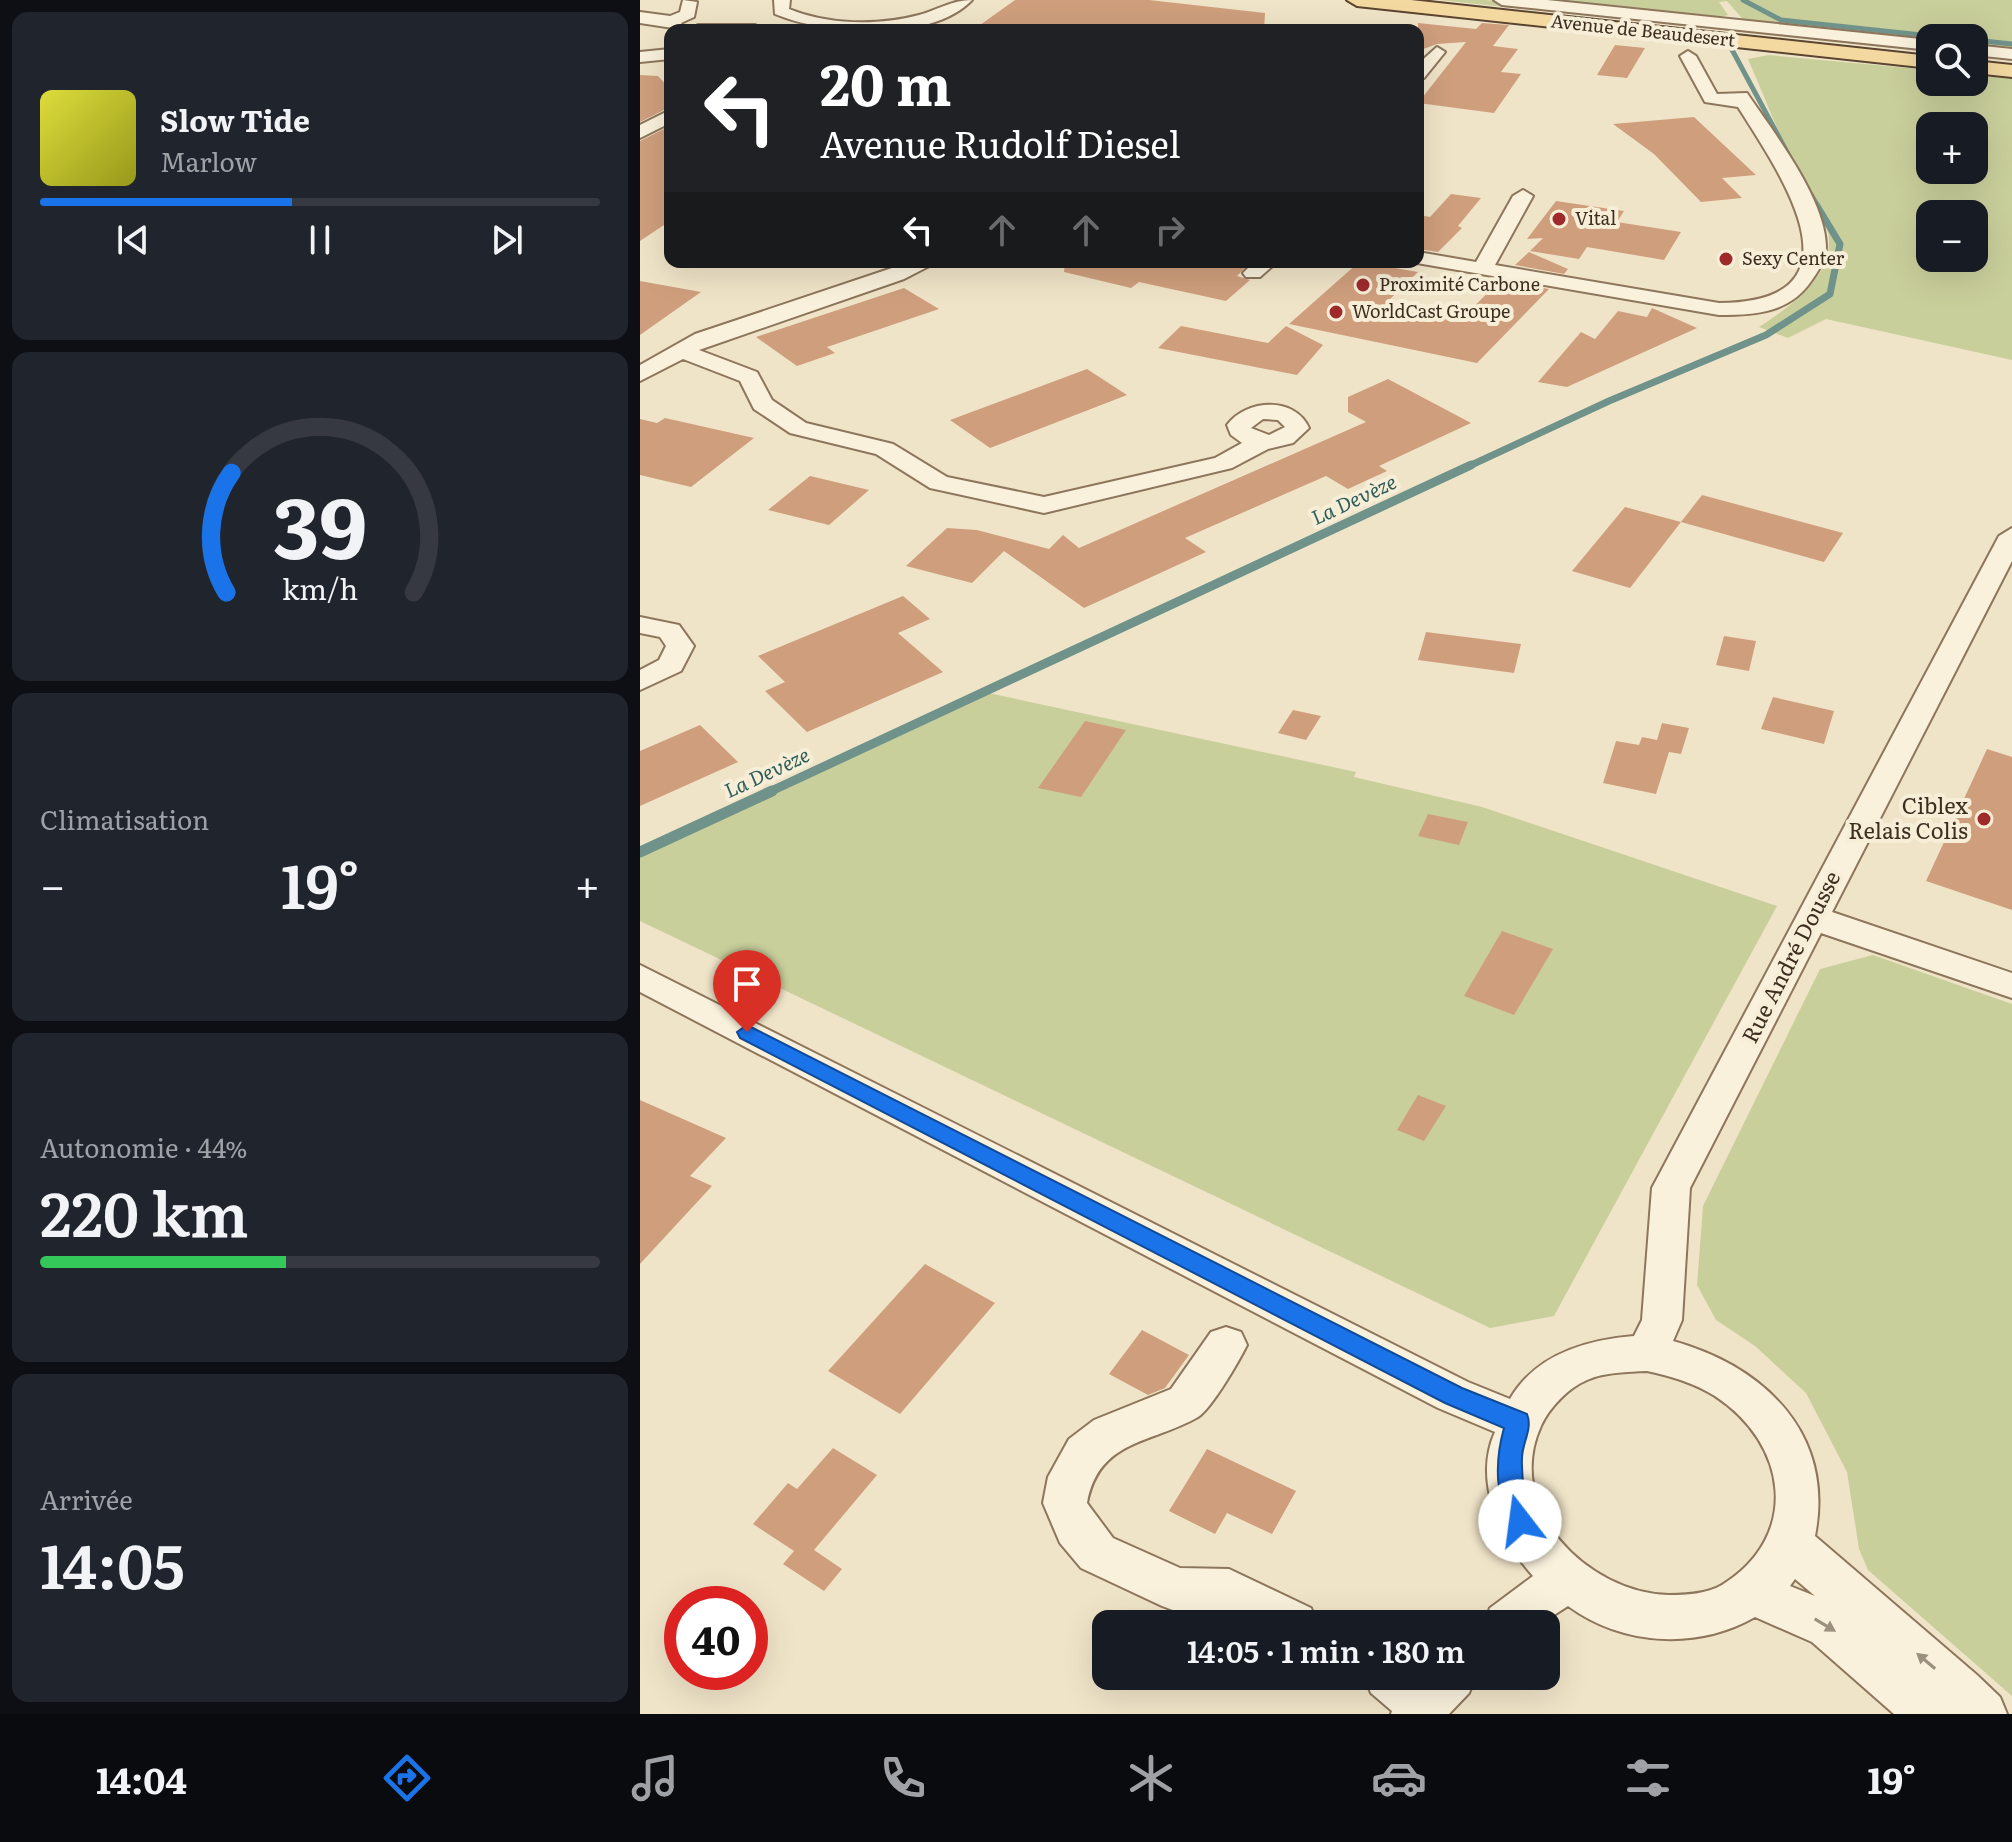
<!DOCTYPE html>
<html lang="fr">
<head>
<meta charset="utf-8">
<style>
	:root { --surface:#171b24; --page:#20242c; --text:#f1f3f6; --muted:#9ea1a6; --line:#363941; --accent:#1a73e8 }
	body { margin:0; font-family:Literata,serif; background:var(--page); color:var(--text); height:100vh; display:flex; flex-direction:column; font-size:30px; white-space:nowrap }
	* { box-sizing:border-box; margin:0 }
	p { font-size:26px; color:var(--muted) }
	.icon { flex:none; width:44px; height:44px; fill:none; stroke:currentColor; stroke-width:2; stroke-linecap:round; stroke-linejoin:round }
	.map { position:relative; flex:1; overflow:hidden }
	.sheet { display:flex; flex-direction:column; gap:12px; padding:12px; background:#0d0f14; width:640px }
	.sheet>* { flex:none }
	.top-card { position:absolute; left:24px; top:24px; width:760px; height:244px; border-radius:16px; box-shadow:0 8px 32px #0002; background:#202124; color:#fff; overflow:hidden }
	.buttons { position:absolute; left:1276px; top:24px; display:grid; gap:16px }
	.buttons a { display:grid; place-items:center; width:72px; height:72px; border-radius:16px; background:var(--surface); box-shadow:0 8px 32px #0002; font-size:40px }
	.speed { position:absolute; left:24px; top:1586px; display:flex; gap:16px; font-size:40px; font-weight:700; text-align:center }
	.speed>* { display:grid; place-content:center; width:104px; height:104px; border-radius:50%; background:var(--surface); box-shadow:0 8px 32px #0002; line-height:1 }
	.speed .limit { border:12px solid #d22; background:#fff; color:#111 }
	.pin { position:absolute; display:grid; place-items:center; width:68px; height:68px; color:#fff; margin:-82px -34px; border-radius:50% 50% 50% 0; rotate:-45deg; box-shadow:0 0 8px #0007 }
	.pin .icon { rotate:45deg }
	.me { position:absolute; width:88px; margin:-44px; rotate:345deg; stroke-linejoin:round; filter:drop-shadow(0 0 6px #0008) }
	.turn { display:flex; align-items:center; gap:28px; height:168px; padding:0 24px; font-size:36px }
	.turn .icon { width:104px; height:104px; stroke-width:2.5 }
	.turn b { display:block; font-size:56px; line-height:68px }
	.lanes { display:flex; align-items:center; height:76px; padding:0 24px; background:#0003; justify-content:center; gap:40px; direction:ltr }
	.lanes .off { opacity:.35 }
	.big { font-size:60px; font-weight:600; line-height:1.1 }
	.sheet .tile { flex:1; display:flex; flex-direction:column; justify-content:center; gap:12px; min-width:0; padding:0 28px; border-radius:16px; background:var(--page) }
	.sheet .dial { align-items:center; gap:0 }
	.dial svg { height:208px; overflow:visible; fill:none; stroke:var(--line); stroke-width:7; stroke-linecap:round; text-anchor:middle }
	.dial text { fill:var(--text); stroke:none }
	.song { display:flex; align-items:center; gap:24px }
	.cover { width:96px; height:96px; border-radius:12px; background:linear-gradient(135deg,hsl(60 70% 55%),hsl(60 70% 35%)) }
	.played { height:8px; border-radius:4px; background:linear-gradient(90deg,var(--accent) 45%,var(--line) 45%) }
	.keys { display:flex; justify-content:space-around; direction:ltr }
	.heat { display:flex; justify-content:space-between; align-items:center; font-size:44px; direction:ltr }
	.charge { height:12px; border-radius:6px; background:linear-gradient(90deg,#34c759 44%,var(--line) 0) }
	.trip { position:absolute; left:452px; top:1610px; width:468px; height:80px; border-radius:16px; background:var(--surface); box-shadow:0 8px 32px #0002; font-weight:600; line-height:80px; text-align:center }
	.tab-bar { display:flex; height:128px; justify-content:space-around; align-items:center; background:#090b0e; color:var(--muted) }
	.tab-bar .icon { width:56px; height:56px }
	.tab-bar .active { color:var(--accent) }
	.tab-bar b { font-size:36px; color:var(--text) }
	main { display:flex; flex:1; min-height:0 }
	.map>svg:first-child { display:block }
	.green { fill:#c9cf9b; fill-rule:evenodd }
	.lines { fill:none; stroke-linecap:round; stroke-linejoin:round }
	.stream-far3 { stroke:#6f938a; stroke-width:5 }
	.stream-far2 { stroke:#6f938a; stroke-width:7 }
	.stream-far1 { stroke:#6f938a; stroke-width:9 }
	.stream { stroke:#6f938a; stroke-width:11 }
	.building { fill:#cf9f7d }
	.minor-casing { stroke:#8d765c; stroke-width:4 }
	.major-casing { stroke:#5b4430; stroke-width:4 }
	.minor { fill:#faf1dc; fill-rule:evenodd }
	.major { fill:#f3d9a0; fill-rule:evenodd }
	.oneway { fill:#9c907e }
	.route { fill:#1a73e8; stroke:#114b97; stroke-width:2 }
	.poi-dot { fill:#9e2a2b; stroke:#f7eed8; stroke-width:3 }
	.labels { text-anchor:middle; stroke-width:8; stroke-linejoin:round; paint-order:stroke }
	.far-street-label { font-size:18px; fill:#3d2e20; stroke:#f7eed8 }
	.far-poi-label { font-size:18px; fill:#3d2e20; stroke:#f7eed8; text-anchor:start }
	.far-water-label { font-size:20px; font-style:italic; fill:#2f5d5a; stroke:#f7eed8 }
	.poi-label { font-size:22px; fill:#3d2e20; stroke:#f7eed8; text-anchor:end }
	.street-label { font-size:22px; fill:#3d2e20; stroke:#f7eed8 }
</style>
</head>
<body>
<main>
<section class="sheet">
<div class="tile">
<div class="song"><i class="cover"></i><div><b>Slow Tide</b><p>Marlow</p></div></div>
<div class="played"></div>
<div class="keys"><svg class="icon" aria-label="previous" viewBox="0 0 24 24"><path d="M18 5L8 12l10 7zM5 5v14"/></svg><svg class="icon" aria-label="pause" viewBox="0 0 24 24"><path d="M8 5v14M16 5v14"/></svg><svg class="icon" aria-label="next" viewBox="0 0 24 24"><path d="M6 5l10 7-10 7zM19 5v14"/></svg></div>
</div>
<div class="tile dial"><svg viewBox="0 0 100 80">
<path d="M14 69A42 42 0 1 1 86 69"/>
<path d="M14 69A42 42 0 0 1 16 23" stroke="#1a73e8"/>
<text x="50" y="56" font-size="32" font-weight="700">39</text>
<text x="50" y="72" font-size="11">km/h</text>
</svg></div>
<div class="tile"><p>Climatisation</p>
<div class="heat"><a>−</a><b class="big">19°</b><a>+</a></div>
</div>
<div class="tile"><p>Autonomie · 44%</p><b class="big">220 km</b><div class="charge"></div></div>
<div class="tile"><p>Arrivée</p><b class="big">14:05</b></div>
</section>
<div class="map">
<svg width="1372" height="1714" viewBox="0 0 1372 1714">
	<rect width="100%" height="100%" fill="#f0e4c8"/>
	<path class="green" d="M799 0H846L1290 47V52Z
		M890 0H1372V50L1334 46V38H1290V42L1106 23 1087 1 1079 2 1088 15 1074 19Z
		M1128 55 1290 70V82H1334V75L1372 79V360L1186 319 1148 338 1119 327C1148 308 1191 279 1189 239 1188 212 1163 185 1152 161 1136 128 1123 93 1108 59ZM1290 126H1334V170H1290ZM1290 214H1334V258H1290Z
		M344 692 716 772 714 777 842 807 1137 906 914 1316 850 1328 0 921V852Z
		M1233 955 1372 1004V1696L1228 1570 1219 1549 1207 1472 1166 1393 1115 1346 1076 1320 1057 1285 1063 1206 1180 969Z"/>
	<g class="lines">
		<path class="stream-far3" d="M1103 0 1141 20 1291 36
			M1308 37 1313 38
			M1334 40 1372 44
			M1090 46 1155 167
			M1167 188 1179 208"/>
		<path class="stream-far2" d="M827 467 969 401 1126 335 1190 294 1200 244 1177 206"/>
		<path class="stream-far1" d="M127 793 831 465"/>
		<path class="stream" d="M0 852 132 791"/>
	</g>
	<path class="building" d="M375 0H509L625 13 624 30H333Z
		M778 23 836 29 842 23 869 25 853 46 878 49 861 72 881 74 854 113 778 103 826 42 797 44 778 51Z
		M975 45 1005 48 987 78 957 75Z
		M0 75 18 76 30 89V107L0 122Z
		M1054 117 1116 175 1082 178 1102 198 1061 202 1014 154 973 124Z
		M30 126V221L0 241V141Z
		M811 194 841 198 818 226 822 228 798 252 778 249V215L790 217Z
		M916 201 984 211 977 222 1041 232 1024 260 947 247 939 259 890 251 903 238 887 239Z
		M889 252 928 269 924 274 875 265Z
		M425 262H610L597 276 610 280 586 301 499 282 491 288 424 272Z
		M719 262 778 272 746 303 822 319 860 280 909 289 837 363 649 324Z
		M0 281 61 292 0 335Z
		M264 288 299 309 187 347 195 353 157 366 116 337Z
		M1012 308 1057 328 927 387 898 382 941 332 955 339 978 311 1007 317Z
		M541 326 628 343 646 326 683 345 657 375 518 348Z
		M447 369 487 395 350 448 310 420Z
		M748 379 831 423 739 466 747 471 708 489 686 476 545 538 566 552 444 608 364 551 332 583 266 566 307 528 337 530 409 549 423 535 439 548 726 422 708 412V397Z
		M25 418 114 438 51 487 0 475V419L17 423Z
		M170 476 229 490 189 525 128 510Z
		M1062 495 1203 533 1184 562 1041 522Z
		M985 507 1041 522 990 588 932 571Z
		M263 596 290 619 258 633 303 672 167 732 125 691 145 682 118 656Z
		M786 632 881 644 874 673 778 660Z
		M1084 636 1116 641 1109 671 1076 665Z
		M1133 697 1194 711 1184 744 1121 729Z
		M653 710 681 716 666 740 638 733Z
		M445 721 486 730 441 797 398 788Z
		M1022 723 1049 728 1041 754 1029 752 1016 794 963 783 976 741 999 745 1002 737 1017 740Z
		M60 725 98 762 0 806V751Z
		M1347 749 1372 757V910L1286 881Z
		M788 814 828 822 819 845 778 836Z
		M862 931 913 949 874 1015 824 996Z
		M778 1095 806 1106 784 1141 757 1130Z
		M0 1100 86 1138 50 1176 72 1186 0 1264Z
		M285 1264 355 1303 260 1414 188 1371Z
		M502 1330 549 1355 525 1388 508 1395 469 1374Z
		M193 1448 237 1475 174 1550 202 1569 184 1591 143 1564 154 1551 113 1524 148 1483 157 1489Z
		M567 1449 656 1491 632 1534 587 1513 575 1534 529 1511Z"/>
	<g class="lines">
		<defs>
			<path id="minor" d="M43 0 57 2 54 17 41 23 46 30 0 23V12L30 16 40 12Z
				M134 0H150L149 9C189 25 237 26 279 15 298 10 311 0 332 0 291 43 185 35 135 14Z
				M854 0H907L1290 40V50L862 5Z
				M58 25H115L123 30H50Z
				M1334 45 1372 49V59L1334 55Z
				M797 47 805 52 784 78 778 79V64Z
				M30 49V59L0 62V52Z
				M1048 51 1056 56 1077 94 1107 93C1134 133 1185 198 1186 246 1186 259 1179 270 1172 280 1150 313 1116 315 1079 315L771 262H778V252L836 262 873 196 883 190 893 196 855 265 1079 303C1230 302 1141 175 1098 107L1065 102 1040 56Z
				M30 110V123L0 138V125Z
				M270 262H297L264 279 59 350 117 372 132 400 166 423 253 444 307 477 404 497 575 458 602 443 591 435 587 425C606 399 655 396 669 428L653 443 628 449 592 468 404 513 290 488 236 454 150 433 114 409 100 381 43 359 0 381V365L55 334ZM623 419 638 420 645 427 629 435 611 428Z
				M614 262H637L620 277H606L603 273Z
				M1372 528V561L1192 912 1372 973V998L1181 933 1050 1188 1042 1320 1033 1341C1125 1367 1195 1434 1175 1536L1337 1675 1360 1697 1367 1714H1254L1172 1642 1115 1617C1057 1650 983 1646 928 1606L900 1624H844L850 1608 893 1576C860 1539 833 1481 855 1432L798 1408 0 992V965L828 1382 870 1399C896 1354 946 1340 994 1336L1002 1320 1012 1188 1359 536ZM1007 1371C1031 1376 1054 1383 1075 1396 1148 1444 1161 1536 1082 1585 1067 1594 1046 1595 1029 1595 948 1593 863 1509 901 1426 909 1408 928 1388 947 1380 965 1372 988 1372 1007 1371ZM1155 1579 1175 1596 1150 1586Z
				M0 617 39 625 54 646 41 671 0 690V670L19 660 26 646 20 637 0 633Z
				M586 1327 601 1332 607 1345C599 1361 572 1408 558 1417 511 1444 459 1439 447 1503L473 1538 540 1568 589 1569 671 1608 677 1624H606L585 1613 538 1612 522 1606 441 1568 420 1543 403 1503 408 1477 429 1439 454 1420 531 1389 571 1332Z
				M724 1676H836L829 1693 809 1714H751L752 1711 731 1693Z"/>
			<path id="major" d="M707 0H771L1290 56V68L717 6Z
				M1334 61 1372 65V77L1334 73Z"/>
		</defs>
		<use href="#minor" class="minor-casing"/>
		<use href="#major" class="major-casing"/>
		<use href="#minor" class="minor"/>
		<use href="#major" class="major"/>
	</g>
	<defs><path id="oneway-solid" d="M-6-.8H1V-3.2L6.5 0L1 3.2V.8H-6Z" transform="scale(2)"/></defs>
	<g class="oneway">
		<use href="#oneway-solid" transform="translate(1185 1625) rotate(31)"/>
		<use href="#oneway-solid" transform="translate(1286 1661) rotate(-140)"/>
	</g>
	<path class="route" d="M107 1025 822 1388 887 1414C893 1429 882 1443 882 1458 881 1481 886 1500 893 1521L889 1530 880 1533 871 1530C856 1495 854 1464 864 1428L805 1403 100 1038 97 1032Z"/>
	<g class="poi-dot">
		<circle cx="919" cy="219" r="8"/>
		<circle cx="1086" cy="259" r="8"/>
		<circle cx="723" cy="285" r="8"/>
		<circle cx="696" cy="312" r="8"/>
		<circle cx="1344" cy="819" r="8"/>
	</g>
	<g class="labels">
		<g class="far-street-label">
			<text transform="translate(1003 31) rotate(6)" y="6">Avenue de Beaudesert</text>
		</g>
		<g class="far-poi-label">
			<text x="935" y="225">Vital</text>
			<text x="1102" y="265">Sexy Center</text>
			<text x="739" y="291">Proximité Carbone</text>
			<text x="712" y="318">WorldCast Groupe</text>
		</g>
		<g class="far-water-label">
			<text transform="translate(714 500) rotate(-25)" y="7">La Devèze</text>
			<text transform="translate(127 773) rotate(-25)" y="7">La Devèze</text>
		</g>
		<g class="poi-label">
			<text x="1328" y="814">Ciblex<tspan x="1328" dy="25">Relais Colis</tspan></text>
		</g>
		<g class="street-label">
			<text transform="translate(1151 957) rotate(-63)" y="8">Rue André Dousse</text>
		</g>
	</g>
</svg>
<div class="buttons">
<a><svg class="icon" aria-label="search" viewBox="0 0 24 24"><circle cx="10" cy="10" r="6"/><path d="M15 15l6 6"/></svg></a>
<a>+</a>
<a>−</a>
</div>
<div class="speed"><div class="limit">40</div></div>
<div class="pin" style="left:107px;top:1032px;background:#d93025"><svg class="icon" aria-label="arrive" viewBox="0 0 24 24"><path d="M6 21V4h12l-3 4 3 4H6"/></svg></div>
<svg class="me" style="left:880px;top:1521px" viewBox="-20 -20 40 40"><circle r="19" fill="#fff"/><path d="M0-13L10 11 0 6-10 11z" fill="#1a73e8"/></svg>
<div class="trip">14:05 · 1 min · 180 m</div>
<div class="top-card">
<div class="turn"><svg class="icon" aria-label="left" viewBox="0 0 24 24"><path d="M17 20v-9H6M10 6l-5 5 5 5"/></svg><div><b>20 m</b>Avenue Rudolf Diesel</div></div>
<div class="lanes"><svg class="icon" aria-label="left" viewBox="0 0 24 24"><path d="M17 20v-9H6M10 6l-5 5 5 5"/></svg><svg class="icon off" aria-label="ahead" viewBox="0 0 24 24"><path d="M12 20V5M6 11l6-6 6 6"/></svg><svg class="icon off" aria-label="ahead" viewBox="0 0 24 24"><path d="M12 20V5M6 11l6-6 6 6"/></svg><svg class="icon off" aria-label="right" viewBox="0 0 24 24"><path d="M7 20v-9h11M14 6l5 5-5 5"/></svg></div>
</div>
</div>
</main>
<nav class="tab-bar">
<b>14:04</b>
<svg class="icon active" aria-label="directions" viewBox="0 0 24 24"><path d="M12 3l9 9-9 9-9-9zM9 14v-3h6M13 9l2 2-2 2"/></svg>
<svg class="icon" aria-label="music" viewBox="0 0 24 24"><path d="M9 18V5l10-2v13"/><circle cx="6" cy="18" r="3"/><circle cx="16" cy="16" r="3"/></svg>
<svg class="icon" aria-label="phone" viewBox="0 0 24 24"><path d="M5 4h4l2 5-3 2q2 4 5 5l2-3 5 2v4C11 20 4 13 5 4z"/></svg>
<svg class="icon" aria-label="climate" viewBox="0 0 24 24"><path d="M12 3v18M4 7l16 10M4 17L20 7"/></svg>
<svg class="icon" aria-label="car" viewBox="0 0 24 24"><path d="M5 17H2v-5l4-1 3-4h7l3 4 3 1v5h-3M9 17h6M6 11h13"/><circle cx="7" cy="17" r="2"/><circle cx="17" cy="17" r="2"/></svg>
<svg class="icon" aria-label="filters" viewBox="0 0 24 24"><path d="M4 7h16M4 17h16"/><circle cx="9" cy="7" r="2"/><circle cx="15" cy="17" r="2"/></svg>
<b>19°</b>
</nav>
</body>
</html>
